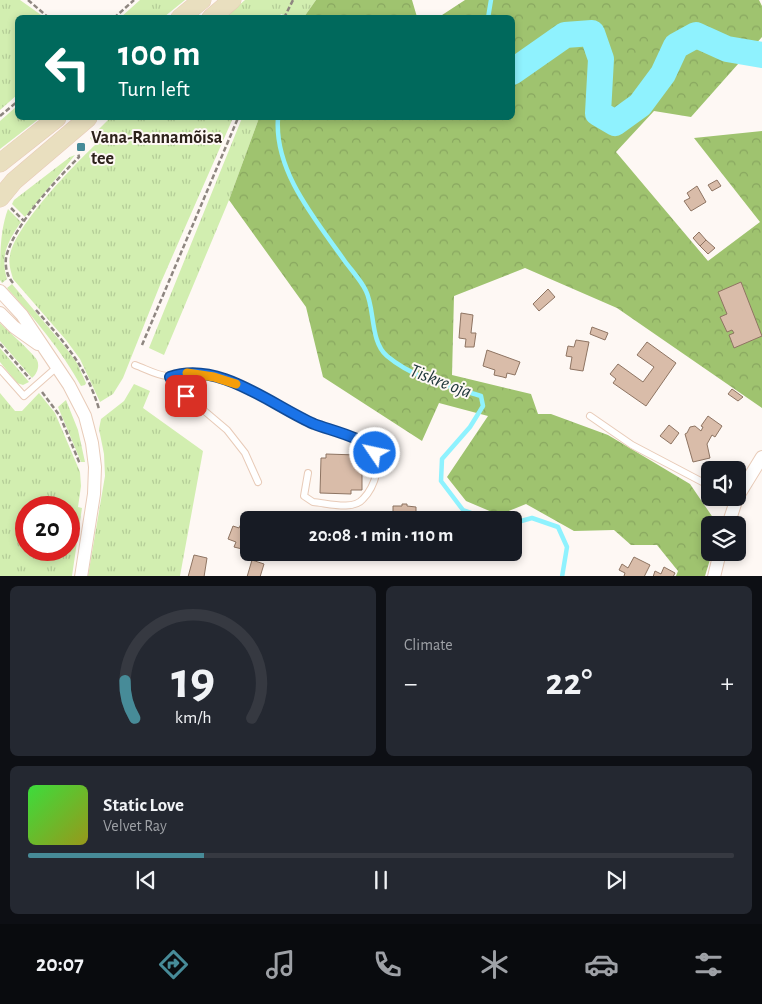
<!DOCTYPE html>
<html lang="en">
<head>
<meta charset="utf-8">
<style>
	:root { --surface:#171b24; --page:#242831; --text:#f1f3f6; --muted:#9ea1a6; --line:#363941; --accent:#478b98 }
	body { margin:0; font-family:"Alegreya Sans",sans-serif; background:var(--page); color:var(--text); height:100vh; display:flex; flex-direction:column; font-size:19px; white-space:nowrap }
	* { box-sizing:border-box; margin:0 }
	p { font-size:16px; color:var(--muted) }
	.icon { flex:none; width:28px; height:28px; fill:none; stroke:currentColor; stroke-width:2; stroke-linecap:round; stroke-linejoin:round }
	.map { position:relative; height:576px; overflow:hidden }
	.sheet { display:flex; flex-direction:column; gap:10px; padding:10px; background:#0d0f14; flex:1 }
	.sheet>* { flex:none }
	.top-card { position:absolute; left:15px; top:15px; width:500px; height:105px; border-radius:8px; box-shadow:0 2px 8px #0003; background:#00695c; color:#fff; overflow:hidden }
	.fabs { position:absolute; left:701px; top:461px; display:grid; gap:10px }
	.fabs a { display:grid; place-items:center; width:45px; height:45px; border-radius:8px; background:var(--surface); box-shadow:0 2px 8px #0003; font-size:25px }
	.speed { position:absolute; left:15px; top:496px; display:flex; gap:10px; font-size:25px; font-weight:700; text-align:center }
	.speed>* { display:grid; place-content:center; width:65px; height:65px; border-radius:50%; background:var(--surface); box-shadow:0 2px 8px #0003; line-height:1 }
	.speed .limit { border:8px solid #d22; background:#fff; color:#111 }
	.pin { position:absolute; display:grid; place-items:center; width:42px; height:42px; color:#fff; margin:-21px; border-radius:10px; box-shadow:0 2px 8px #0006 }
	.me { position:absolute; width:55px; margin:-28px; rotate:304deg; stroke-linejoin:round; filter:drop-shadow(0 0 4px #0008) }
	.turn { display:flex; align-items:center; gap:18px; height:105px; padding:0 20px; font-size:22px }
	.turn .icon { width:65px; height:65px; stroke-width:2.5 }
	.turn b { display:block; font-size:35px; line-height:42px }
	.big { font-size:38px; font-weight:700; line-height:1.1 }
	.sheet .card { flex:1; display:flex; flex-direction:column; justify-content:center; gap:8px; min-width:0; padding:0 18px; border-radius:8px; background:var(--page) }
	.sheet .dial { align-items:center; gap:0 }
	.dial svg { height:130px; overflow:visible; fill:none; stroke:var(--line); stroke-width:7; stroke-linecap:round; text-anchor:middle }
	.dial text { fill:var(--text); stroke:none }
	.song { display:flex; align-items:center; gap:15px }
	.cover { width:60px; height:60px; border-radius:8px; background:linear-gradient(135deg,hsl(120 70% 55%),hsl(60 70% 35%)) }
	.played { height:5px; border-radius:2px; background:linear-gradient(90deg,var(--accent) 25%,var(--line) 25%) }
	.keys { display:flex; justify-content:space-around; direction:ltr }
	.heat { display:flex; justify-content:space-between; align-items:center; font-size:28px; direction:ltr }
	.sheet .tiles { flex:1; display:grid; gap:10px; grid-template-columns:1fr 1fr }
	.card:last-child { grid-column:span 2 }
	.trip { position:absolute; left:240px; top:511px; width:282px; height:50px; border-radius:8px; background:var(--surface); box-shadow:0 2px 8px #0003; font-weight:700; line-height:50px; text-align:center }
	.tabs { display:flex; height:80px; justify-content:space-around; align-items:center; background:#090b0e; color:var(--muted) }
	.tabs .icon { width:35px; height:35px }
	.tabs .on { color:var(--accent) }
	.tabs b { font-size:22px; color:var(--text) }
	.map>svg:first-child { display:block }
	.grass { fill:url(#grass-tufts); fill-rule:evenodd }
	.forest { fill:url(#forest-crowns) }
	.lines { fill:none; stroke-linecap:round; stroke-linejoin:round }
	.stream { stroke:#8ff2fe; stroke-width:4.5 }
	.river { stroke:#8ff2fe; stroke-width:26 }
	.building { fill:#d9bca9; stroke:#8e7462 }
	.lane-casing { stroke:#e8cbb8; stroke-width:8 }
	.street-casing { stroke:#e8cbb8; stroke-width:14 }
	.secondary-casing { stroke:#e8cbb8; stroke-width:19 }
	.path { stroke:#8e8680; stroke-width:2.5; stroke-dasharray:5 2.5; stroke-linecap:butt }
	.lane { stroke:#fff; stroke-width:6 }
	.street { stroke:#fff; stroke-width:12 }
	.secondary { stroke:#e9dfbf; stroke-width:18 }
	.route-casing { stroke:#114b97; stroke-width:12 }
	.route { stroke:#1a73e8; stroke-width:9 }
	.slow { stroke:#f59e0b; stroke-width:9 }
	.poi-dot { fill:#478b98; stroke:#fef8f4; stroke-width:2 }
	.labels { text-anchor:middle; stroke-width:4; stroke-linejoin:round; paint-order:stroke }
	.poi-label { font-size:18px; font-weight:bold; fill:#2c211a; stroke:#fef8f4; text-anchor:start }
	.water-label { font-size:19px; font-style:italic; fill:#20383b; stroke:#fef8f4 }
</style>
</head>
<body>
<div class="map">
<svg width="762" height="577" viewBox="0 0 762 577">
	<defs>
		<pattern id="grass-tufts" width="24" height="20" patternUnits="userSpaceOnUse" patternTransform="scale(1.25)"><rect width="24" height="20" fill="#d2eeb0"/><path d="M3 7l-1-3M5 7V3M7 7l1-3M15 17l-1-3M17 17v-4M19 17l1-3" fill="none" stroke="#b4cc97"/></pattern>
		<pattern id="forest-crowns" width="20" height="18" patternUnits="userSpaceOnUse" patternTransform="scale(1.25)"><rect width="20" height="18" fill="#9fc36f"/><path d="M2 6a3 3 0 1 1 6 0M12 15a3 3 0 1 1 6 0" fill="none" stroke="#89a760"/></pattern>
	</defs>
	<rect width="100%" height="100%" fill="#fef8f4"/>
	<path class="grass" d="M0 0H20L44 17 18 18 17 95 0 110Z
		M140 0H185L164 17H121Z
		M245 0H316L304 17H288L281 14 279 17 224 18Z
		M17 106 18 118H40L0 149V121Z
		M110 118H233L162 280 123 378 113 394 100 402 80 359 66 340 13 279C11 271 8 264 10 256 14 227 73 166 95 145L90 138Z
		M242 118H259L229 200 164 355 149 348Z
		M75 155 25 217 12 204 14 200 70 157Z
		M8 209 21 222C8 241 0 255 7 279L2 283 0 280C0 257 0 230 8 209Z
		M12 284 66 348 77 363 86 383 85 385 81 386C61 350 35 319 7 288Z
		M0 323C7 330 33 353 37 360 40 366 37 374 32 378L0 341Z
		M0 348 29 382 23 385 17 383 0 362Z
		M134 384 150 391 143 408 203 451 180 576H88L105 476 104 454 99 429 101 419 124 401Z
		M0 393 15 411H22L39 393 55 413 80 472 81 486 78 507 82 508 72 576H0ZM26 508H69V550H26Z
		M66 400 78 430 85 462H81L58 407Z"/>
	<path class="forest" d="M316 0H412L417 17H304Z
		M465 0H759L762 6V37L691 117 654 111 616 152 708 261 760 222 694 138 762 131V408L617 308 525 268 454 296 452 375 531 394 538 414H551L608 435 690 484 718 525H710V552L712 553 705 576H676L678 571 657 545H631L614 530 574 531 526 504 499 515 466 501 447 477 488 416 439 403 422 441 323 377 306 307 229 200 259 118H512V18L439 17Z"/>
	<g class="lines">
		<path class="stream" d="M488 18 491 0
			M278 118C274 171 315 219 344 260 351 270 361 280 366 291 375 309 370 342 387 356 413 378 448 386 481 396L483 406 470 427 442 459 441 481 463 510 490 520
			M514 523 532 518 558 527 567 547 562 577"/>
		<path class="river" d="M512 72 565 35 592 33 601 59 598 113 615 123 640 105 663 74 676 46 696 35 727 49 762 55"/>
	</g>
	<path class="building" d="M717 180 721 186 712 191 708 185Z
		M697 186 706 202 691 211 684 201 690 198 687 193Z
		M699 232 706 240 700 246 693 238Z
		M706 240 715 248 708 254 700 246Z
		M741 282 762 336 734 348 729 335 734 333 732 330 727 332 720 317 727 314 718 292Z
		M548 289 555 297 539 311 533 304Z
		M461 313 473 315 471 333H476L474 347H465L466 339 459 338Z
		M592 327 608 333 605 340 590 334Z
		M576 340 589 342 583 371 570 369 572 357 566 356 568 346 574 347Z
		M647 342 676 363 646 406 613 383 616 379 610 374 618 364 643 382 654 367 637 355Z
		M487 350 520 362 515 375 507 373 506 378 503 377 494 375 495 370 483 366Z
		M732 389 743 397 738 401 728 394Z
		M708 416 722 426 715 437 712 435 707 444 710 458 693 462 685 434 687 433 690 427 695 426 701 431 703 427 701 426Z
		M669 425 679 433 671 444 660 436Z
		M326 454 357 455 356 464H362V490H351V494L320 493 321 458H326Z
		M402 504H407V506L416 507V520H393V506H402Z
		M241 524 249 526V545H247L246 550 234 547 236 542 228 539 233 526 239 528Z
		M194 555 207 558 204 577H188Z
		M634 557 650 565 644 577H626L624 576 625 573 619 570 622 564 628 568Z
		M252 560 264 564 260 577H247Z
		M664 567 675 573 673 577H653L655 571 661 574Z"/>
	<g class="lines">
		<defs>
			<path id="lane" d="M135 365C146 369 156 375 167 376 172 377 177 374 182 373 193 371 205 374 216 377 252 386 281 410 315 424 329 430 361 438 371 447 385 459 374 488 363 499 353 511 327 503 313 502L304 496 308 473
				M0 369 24 396 57 367
				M170 377 175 386 227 430 245 453 258 482
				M590 416 632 445 710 486"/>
			<path id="street" d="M0 291 22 315 69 385 85 416 92 443 95 467 94 494 81 577
				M0 313 14 327 38 344
				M738 496 762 457
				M728 525 737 498
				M714 577 720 552"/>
			<path id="secondary" d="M180 18 202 0
				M211 18 232 0
				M0 163 57 118
				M0 198 14 181 88 118"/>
		</defs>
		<use href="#lane" class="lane-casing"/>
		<use href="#street" class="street-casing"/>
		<use href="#secondary" class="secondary-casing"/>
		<path class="path" d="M28 0 49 18
			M114 18 134 0
			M284 18 293 0
			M0 116 18 101
			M11 208 24 221
			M13 283C7 276 5 267 6 258 12 227 57 179 79 157L78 153 81 147
			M36 310C65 343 86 366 99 409
			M0 344 30 379
			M142 345 238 118
			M42 392 60 416 80 464"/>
		<use href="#lane" class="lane"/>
		<use href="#street" class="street"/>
		<use href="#secondary" class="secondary"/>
	</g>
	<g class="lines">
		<defs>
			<path id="route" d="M186 396 175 386 170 377C219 360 271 405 314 424 332 431 364 437 375 453"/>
		</defs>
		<use href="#route" class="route-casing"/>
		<use href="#route" class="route"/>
		<path class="slow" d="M187 373 214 377 236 384"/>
	</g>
	<rect class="poi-dot" x="76" y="142" width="10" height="10" rx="2.5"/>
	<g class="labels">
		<g class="poi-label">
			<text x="91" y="143">Vana-Rannamõisa<tspan x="91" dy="21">tee</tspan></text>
		</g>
		<g class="water-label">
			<text transform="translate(441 380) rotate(21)" y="7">Tiskre oja</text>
		</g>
	</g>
</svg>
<div class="fabs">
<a><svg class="icon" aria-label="sound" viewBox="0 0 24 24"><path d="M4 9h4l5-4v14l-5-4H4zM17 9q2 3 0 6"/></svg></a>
<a><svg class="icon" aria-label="layers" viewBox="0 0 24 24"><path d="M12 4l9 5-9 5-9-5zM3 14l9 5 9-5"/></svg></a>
</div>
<div class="speed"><div class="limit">20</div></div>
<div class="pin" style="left:186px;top:396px;background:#d93025"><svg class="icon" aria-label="arrive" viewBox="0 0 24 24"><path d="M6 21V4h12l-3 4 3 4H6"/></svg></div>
<svg class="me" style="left:375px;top:453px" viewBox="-20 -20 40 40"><circle r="17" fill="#1a73e8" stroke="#fff" stroke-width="3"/><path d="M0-11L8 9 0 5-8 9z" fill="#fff"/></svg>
<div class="trip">20:08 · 1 min · 110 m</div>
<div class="top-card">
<div class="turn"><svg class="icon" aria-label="left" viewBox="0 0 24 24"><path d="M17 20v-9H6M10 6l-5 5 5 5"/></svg><div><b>100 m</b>Turn left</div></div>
</div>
</div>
<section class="sheet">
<div class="tiles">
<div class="card dial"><svg viewBox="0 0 100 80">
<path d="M14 69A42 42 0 1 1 86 69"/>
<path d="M14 69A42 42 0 0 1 8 46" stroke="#478b98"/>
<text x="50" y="56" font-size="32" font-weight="700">19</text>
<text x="50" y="72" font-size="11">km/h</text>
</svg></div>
<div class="card"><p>Climate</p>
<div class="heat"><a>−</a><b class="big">22°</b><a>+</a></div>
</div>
<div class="card">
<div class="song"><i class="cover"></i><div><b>Static Love</b><p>Velvet Ray</p></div></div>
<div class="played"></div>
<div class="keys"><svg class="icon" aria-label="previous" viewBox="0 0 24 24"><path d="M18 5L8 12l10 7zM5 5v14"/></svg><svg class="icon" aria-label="pause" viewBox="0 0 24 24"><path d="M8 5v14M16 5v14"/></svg><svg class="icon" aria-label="next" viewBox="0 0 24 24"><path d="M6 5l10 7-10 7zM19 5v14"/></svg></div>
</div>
</div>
</section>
<nav class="tabs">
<b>20:07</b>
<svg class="icon on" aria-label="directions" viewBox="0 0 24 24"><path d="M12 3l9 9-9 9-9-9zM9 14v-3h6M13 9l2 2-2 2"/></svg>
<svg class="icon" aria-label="music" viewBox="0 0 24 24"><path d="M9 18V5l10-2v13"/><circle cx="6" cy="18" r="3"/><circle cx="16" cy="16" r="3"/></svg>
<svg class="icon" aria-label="phone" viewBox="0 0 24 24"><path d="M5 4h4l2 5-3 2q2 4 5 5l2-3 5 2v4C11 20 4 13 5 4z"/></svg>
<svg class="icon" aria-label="climate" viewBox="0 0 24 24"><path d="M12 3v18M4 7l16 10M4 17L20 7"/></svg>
<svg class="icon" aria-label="car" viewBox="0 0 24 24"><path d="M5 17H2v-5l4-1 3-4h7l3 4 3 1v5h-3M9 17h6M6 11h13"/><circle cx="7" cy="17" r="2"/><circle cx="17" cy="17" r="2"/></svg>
<svg class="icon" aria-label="filters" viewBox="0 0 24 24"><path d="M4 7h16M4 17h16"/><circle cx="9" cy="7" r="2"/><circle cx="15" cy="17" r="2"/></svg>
</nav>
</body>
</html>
